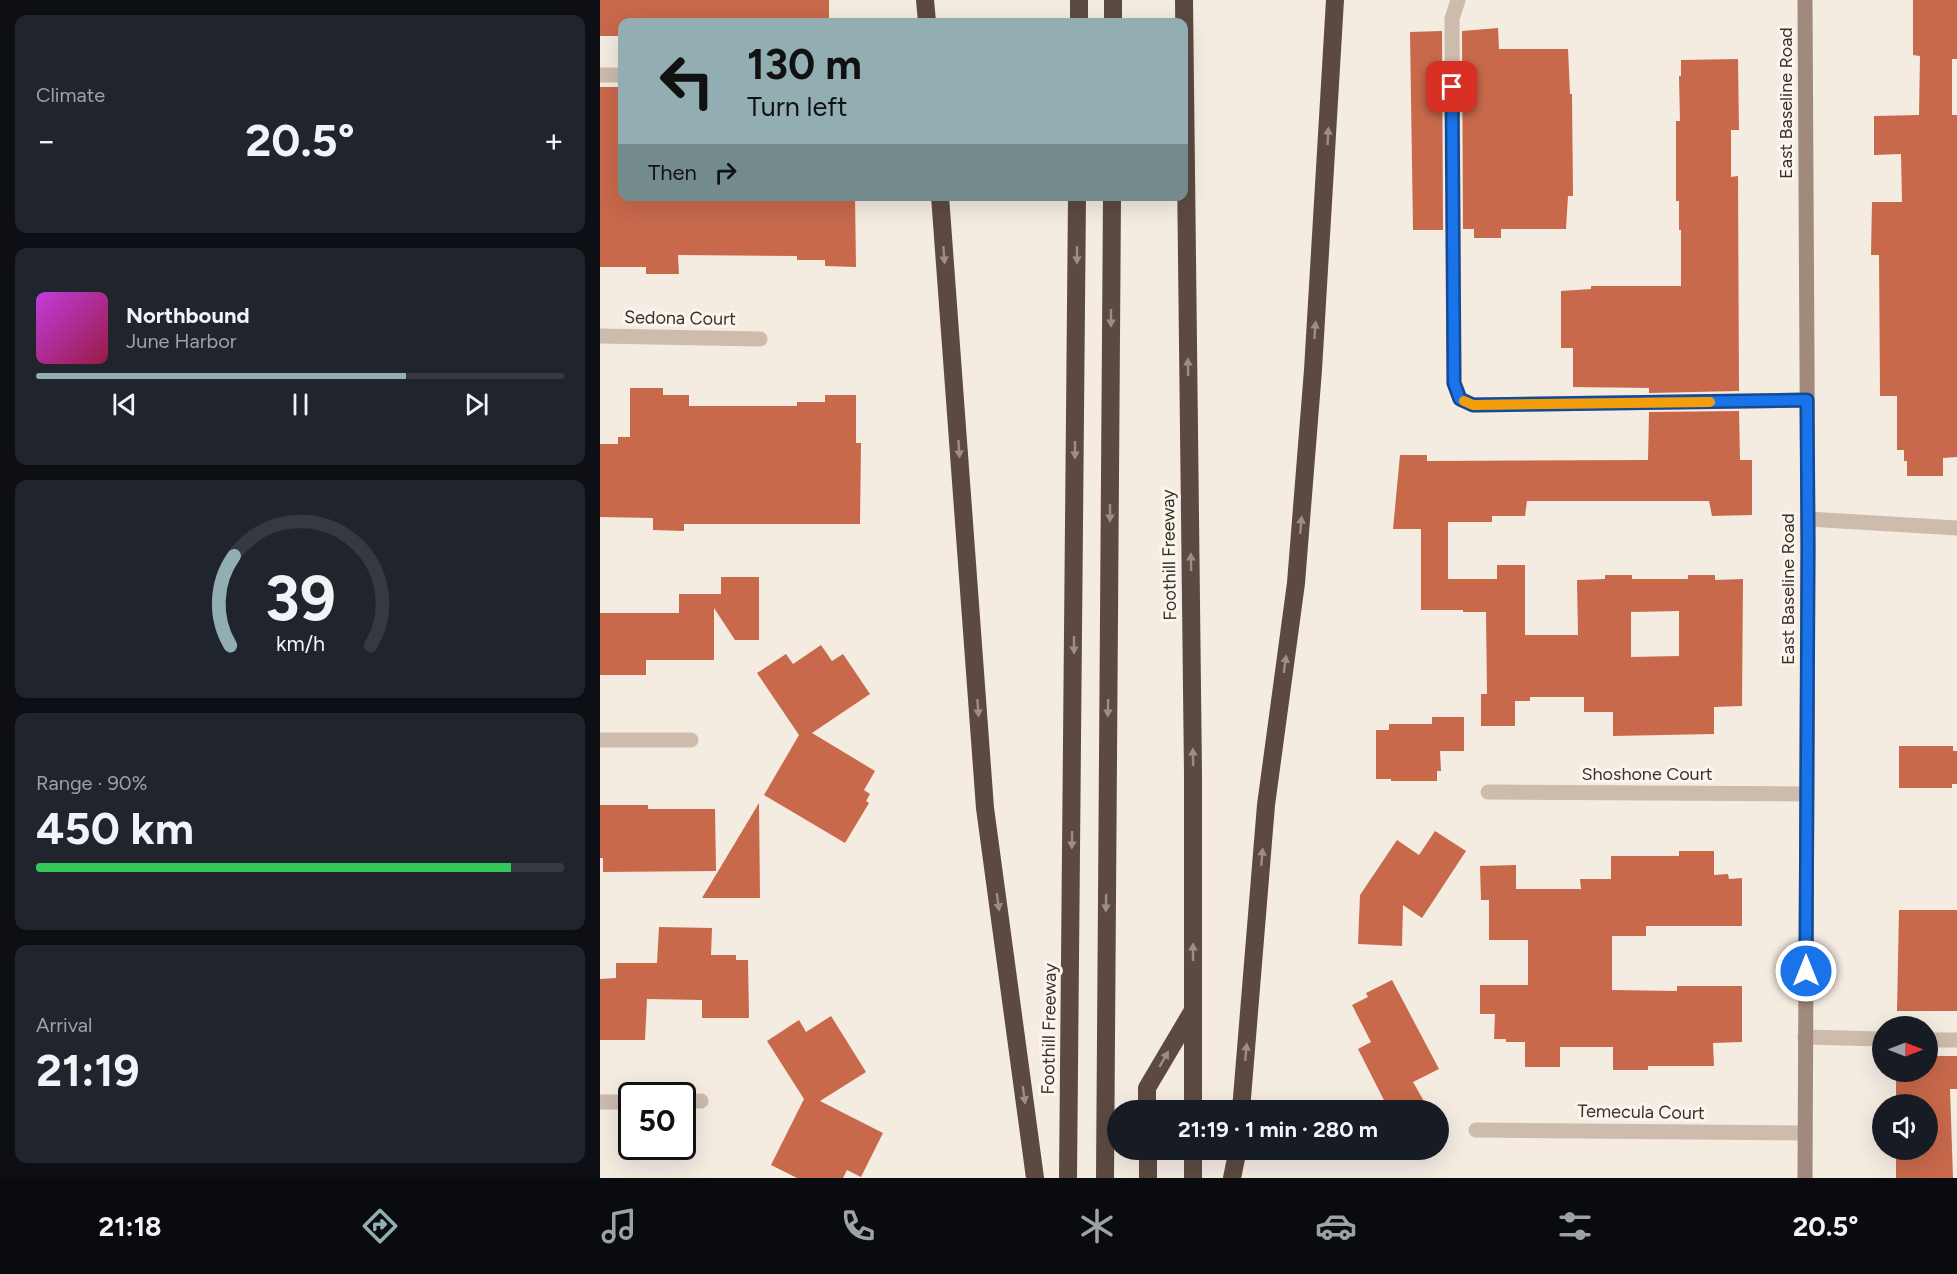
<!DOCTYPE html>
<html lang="en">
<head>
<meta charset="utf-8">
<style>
	:root { --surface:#171b24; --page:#20242c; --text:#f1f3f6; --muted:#9ea1a6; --line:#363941; --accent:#92aeb2 }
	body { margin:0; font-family:Figtree,sans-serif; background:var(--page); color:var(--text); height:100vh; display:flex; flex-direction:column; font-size:22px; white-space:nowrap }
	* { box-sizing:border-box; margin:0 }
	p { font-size:20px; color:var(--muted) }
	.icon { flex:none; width:33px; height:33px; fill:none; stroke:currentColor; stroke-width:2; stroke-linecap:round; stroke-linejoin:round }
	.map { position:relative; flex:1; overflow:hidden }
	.details { display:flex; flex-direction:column; gap:15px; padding:15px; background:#0d0f14; width:600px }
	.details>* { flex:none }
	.top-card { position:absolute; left:18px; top:18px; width:570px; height:183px; border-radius:12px; box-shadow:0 6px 24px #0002; background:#92aeb2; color:#111; overflow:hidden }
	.needle { width:39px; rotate:90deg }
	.controls { position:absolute; left:1272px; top:1016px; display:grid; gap:12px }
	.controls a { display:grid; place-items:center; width:66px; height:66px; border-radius:50%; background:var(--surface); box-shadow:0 6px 24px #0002; font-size:30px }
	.speed { position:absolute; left:18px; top:1082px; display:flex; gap:12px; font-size:30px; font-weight:700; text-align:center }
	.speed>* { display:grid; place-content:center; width:78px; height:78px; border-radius:50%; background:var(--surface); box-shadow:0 6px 24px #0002; line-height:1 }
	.speed .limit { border:3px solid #111; border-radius:9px; background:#fff; color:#111 }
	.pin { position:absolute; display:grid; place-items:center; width:51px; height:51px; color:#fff; margin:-26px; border-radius:12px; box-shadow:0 3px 9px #0006 }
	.me { position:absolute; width:66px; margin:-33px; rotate:0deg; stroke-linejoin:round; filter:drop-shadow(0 0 4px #0008) }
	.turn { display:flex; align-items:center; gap:21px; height:126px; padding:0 30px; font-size:27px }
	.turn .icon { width:78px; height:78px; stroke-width:2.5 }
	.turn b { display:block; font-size:42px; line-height:51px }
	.then { display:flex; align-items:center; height:57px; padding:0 30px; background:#0003; gap:12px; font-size:22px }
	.big { font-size:45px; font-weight:700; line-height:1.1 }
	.details .card { flex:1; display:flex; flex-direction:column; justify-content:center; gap:9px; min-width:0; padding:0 21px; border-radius:12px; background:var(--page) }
	.details .dial { align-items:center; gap:0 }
	.dial svg { height:156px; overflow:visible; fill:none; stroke:var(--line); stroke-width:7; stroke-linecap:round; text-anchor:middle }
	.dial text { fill:var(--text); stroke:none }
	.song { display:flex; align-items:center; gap:18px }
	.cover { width:72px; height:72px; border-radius:9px; background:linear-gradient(135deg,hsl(290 70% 55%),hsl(340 70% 35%)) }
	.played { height:6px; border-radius:3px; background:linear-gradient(90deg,var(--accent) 70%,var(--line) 70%) }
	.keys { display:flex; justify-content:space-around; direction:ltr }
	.heat { display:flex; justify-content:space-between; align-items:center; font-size:33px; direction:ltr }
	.charge { height:9px; border-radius:4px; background:linear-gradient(90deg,#34c759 90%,var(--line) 0) }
	.trip { position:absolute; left:507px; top:1100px; width:342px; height:60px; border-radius:30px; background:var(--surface); box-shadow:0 6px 24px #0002; font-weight:700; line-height:60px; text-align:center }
	.tab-bar { display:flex; height:96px; justify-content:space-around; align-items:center; background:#090b0e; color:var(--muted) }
	.tab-bar .icon { width:42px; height:42px }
	.tab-bar .current { color:var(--accent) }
	.tab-bar b { font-size:27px; color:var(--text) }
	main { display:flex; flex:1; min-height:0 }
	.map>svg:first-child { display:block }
	.building { fill:#c8694b; fill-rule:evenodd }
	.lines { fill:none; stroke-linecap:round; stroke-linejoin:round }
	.service { stroke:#cdbbac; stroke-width:15 }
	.minor { stroke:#cdbbac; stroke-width:15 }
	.secondary { stroke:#a18a7d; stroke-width:15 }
	.motorway { stroke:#5c4a42; stroke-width:18 }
	.oneway { fill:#9c8e87 }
	.route-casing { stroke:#114b97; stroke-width:15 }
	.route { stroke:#1a73e8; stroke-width:10 }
	.slow { stroke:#f59e0b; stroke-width:10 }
	.labels { text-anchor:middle; stroke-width:6; stroke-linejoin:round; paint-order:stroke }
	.street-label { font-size:18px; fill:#3b302b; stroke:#fbf5ee }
</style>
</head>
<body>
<main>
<section class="details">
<div class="card"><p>Climate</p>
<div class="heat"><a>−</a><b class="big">20.5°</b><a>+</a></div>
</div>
<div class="card">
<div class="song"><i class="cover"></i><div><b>Northbound</b><p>June Harbor</p></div></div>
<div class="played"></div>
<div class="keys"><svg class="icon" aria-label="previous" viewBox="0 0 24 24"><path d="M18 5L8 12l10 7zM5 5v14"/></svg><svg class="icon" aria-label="pause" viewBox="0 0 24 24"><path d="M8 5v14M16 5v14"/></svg><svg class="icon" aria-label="next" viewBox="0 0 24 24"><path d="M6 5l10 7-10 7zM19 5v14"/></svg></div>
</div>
<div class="card dial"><svg viewBox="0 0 100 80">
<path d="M14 69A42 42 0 1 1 86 69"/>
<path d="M14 69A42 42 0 0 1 16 23" stroke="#92aeb2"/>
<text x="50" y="56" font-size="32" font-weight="700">39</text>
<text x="50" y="72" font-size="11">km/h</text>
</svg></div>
<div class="card"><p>Range · 90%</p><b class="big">450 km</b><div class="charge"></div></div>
<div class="card"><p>Arrival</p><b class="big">21:19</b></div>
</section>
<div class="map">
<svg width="1357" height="1178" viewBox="0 0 1357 1178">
	<rect width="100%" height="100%" fill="#f4ebe1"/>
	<path class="building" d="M0 0H229V22H22V36H0Z
		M1313 0H1357V59H1352V115H1357V457L1343 458V476H1307V461H1304V450H1297V396H1280L1279 255H1271L1272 202H1302L1301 154 1274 155V116L1319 115 1320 56 1313 55Z
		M898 28 899 49H968L970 94H972L973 196H968L966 229H901V238H874V229H863L862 31Z
		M842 31 843 230H813L810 32Z
		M1138 59 1139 130H1131V177L1138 176 1139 391 1049 393V388L973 387V348H961V291L991 289V286H1081V230H1079V201H1076V121H1080L1079 76H1081V60Z
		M0 87H22V196H255L256 267 225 266V260H197V256L78 255 79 274H46V267H0Z
		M30 388H63V395H89V406H197V402H225V395H256V443H261L260 524H84V531L53 530V518L0 517V444H18V437H30Z
		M1139 411 1140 460H1152V515L1112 516 1109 501H927L925 516H892V522H848V579H897V565H925V635H978L977 580 1005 579V575H1032V579H1088V575H1115V580L1143 579 1142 706 1114 707V734L1013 736V712H984V697H930V701H915V726H881V694H887L886 612H863V610H821V529H793L800 455H827V461L1048 460 1049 412ZM1079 611V656L1031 657V612Z
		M121 577H159V640H135L114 608V660H46V675H0V613H79V594H121Z
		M221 645 232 661 243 654 270 694 212 733 275 771 264 790 270 794 266 801 269 803 245 843 164 795 199 735 157 673 186 654 193 664Z
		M832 717H864V751H840L841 771H837V781H791V779H776V730H789V724H832Z
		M1299 746H1353V751H1357V784H1352V788H1299Z
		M159 803 160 898H102Z
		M0 805H48V809H115L116 871 3 872V858H0Z
		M835 831 866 851 822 918 803 905 802 946 758 944 760 895 797 840 819 855Z
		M1079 851H1114V875L1128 874 1129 879 1142 878V926H1046V936H1012V990L1077 991V986H1142V1042L1113 1043 1114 1066H1048V1070H1013V1047H960V1067H925V1042H906V1039H894L895 1014H880V985H928V940H889V900H881L880 866 916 865V889H981L980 879H1011V856H1079Z
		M1299 910H1357V1011H1297Z
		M59 927 112 928 111 955H136V960H148L149 1018H102V1000L47 999 45 1040H0V979L16 978V963H57Z
		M792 980 839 1069 813 1082 829 1110H789L758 1049 771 1042 752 1005 768 997 766 993Z
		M231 1016 266 1072 220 1101 283 1133 261 1177 247 1170 243 1178H197L171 1165 204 1099 167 1041 199 1020 206 1032Z
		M1328 1056H1357V1089H1350L1353 1178H1296V1149H1328V1104H1296V1071H1328Z"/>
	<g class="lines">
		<path class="service" d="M858 0 852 19 854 383 860 399 873 405 1207 400
			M0 75H22
			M1205 1037 1282 1039
			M1328 1040H1357"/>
		<path class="minor" d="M0 336 160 339
			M1208 519 1357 528
			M0 740H91
			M888 792 1207 794
			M82 1101H101
			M0 1102H32
			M876 1130 1205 1133"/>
		<path class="secondary" d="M1205 1178 1208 545 1205 0"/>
		<path class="motorway" d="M325 0 327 22
			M584 0 593 774V1110
			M479 22V0
			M513 22V0
			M340 196 385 808 435 1178
			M547 1110V1088L592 1012
			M641 1110 666 805 696 583 713 370 735 0
			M548 1149V1178
			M593 1149V1178
			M468 1178 477 196
			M505 1178 512 196
			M632 1178 638 1149"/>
	</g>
	<defs><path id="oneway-solid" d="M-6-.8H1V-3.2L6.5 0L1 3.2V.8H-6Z" transform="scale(1.5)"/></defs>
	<g class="oneway">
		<use href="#oneway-solid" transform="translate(728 136) rotate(-87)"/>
		<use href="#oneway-solid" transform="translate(344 255) rotate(86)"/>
		<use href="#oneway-solid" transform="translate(477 255) rotate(90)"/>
		<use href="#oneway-solid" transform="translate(511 318) rotate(90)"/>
		<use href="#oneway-solid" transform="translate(715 330) rotate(-86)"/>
		<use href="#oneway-solid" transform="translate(588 367) rotate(-91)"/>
		<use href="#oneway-solid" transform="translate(359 449) rotate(86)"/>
		<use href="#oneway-solid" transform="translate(475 450) rotate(90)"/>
		<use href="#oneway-solid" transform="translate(510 513) rotate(90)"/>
		<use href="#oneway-solid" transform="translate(701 525) rotate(-85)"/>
		<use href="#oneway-solid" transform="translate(591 562) rotate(-91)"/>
		<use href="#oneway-solid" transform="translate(474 645) rotate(90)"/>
		<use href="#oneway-solid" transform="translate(685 664) rotate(-82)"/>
		<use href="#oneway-solid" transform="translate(378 708) rotate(86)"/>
		<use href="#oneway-solid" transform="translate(508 708) rotate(91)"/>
		<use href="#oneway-solid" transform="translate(593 757) rotate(-91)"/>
		<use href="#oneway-solid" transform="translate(472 840) rotate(91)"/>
		<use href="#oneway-solid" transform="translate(662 857) rotate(-85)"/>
		<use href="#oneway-solid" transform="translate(398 902) rotate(82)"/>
		<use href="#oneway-solid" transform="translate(506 903) rotate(91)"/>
		<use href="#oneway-solid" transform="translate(593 952) rotate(-90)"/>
		<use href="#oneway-solid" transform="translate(646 1052) rotate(-85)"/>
		<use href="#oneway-solid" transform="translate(564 1059) rotate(-60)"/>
		<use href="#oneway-solid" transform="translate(424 1095) rotate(82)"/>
	</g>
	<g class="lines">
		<defs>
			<path id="route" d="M852 87 854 383 860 399 873 405 1207 400 1208 545 1206 971"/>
		</defs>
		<use href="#route" class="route-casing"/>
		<use href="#route" class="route"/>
		<path class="slow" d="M864 401 873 405 1110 402"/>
	</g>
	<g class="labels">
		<g class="street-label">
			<text transform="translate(1186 103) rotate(-90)" y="6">East Baseline Road</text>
			<text transform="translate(80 318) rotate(1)" y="6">Sedona Court</text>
			<text transform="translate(569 555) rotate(-91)" y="6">Foothill Freeway</text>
			<text transform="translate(1188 589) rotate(-90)" y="6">East Baseline Road</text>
			<text x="1047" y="780">Shoshone Court</text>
			<text transform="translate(449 1029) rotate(-89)" y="6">Foothill Freeway</text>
			<text transform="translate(1041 1112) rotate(1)" y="6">Temecula Court</text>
		</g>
	</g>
</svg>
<div class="controls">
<a><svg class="needle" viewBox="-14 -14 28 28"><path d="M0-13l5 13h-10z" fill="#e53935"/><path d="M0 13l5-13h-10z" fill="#9ea1a6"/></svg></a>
<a><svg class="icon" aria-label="sound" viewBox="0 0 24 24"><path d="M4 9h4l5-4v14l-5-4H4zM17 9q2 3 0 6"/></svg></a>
</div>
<div class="speed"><div class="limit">50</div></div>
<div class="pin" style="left:852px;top:87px;background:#d93025"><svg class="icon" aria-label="arrive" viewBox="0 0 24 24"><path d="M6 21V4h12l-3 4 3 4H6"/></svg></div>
<svg class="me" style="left:1206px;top:971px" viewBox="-20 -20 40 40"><circle r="17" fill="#1a73e8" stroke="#fff" stroke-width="3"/><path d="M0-11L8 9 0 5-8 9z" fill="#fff"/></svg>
<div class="trip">21:19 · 1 min · 280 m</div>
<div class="top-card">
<div class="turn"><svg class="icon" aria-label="left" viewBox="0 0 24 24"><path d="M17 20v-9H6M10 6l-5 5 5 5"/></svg><div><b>130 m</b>Turn left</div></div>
<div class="then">Then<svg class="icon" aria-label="right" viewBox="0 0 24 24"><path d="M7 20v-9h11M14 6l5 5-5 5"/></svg></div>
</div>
</div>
</main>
<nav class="tab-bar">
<b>21:18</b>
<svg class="icon current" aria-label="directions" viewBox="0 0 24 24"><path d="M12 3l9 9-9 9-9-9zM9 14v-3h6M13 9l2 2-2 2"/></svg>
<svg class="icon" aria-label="music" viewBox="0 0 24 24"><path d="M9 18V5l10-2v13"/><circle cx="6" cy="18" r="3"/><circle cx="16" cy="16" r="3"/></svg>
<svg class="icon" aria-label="phone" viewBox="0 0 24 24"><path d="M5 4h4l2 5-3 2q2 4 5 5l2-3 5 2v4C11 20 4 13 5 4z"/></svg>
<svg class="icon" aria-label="climate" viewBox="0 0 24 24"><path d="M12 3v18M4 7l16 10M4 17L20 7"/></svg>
<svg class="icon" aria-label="car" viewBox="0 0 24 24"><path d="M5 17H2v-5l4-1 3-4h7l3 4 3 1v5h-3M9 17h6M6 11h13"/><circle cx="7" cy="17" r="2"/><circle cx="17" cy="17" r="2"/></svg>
<svg class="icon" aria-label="filters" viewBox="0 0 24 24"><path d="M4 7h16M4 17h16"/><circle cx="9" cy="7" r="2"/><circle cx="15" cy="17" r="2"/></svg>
<b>20.5°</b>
</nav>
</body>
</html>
